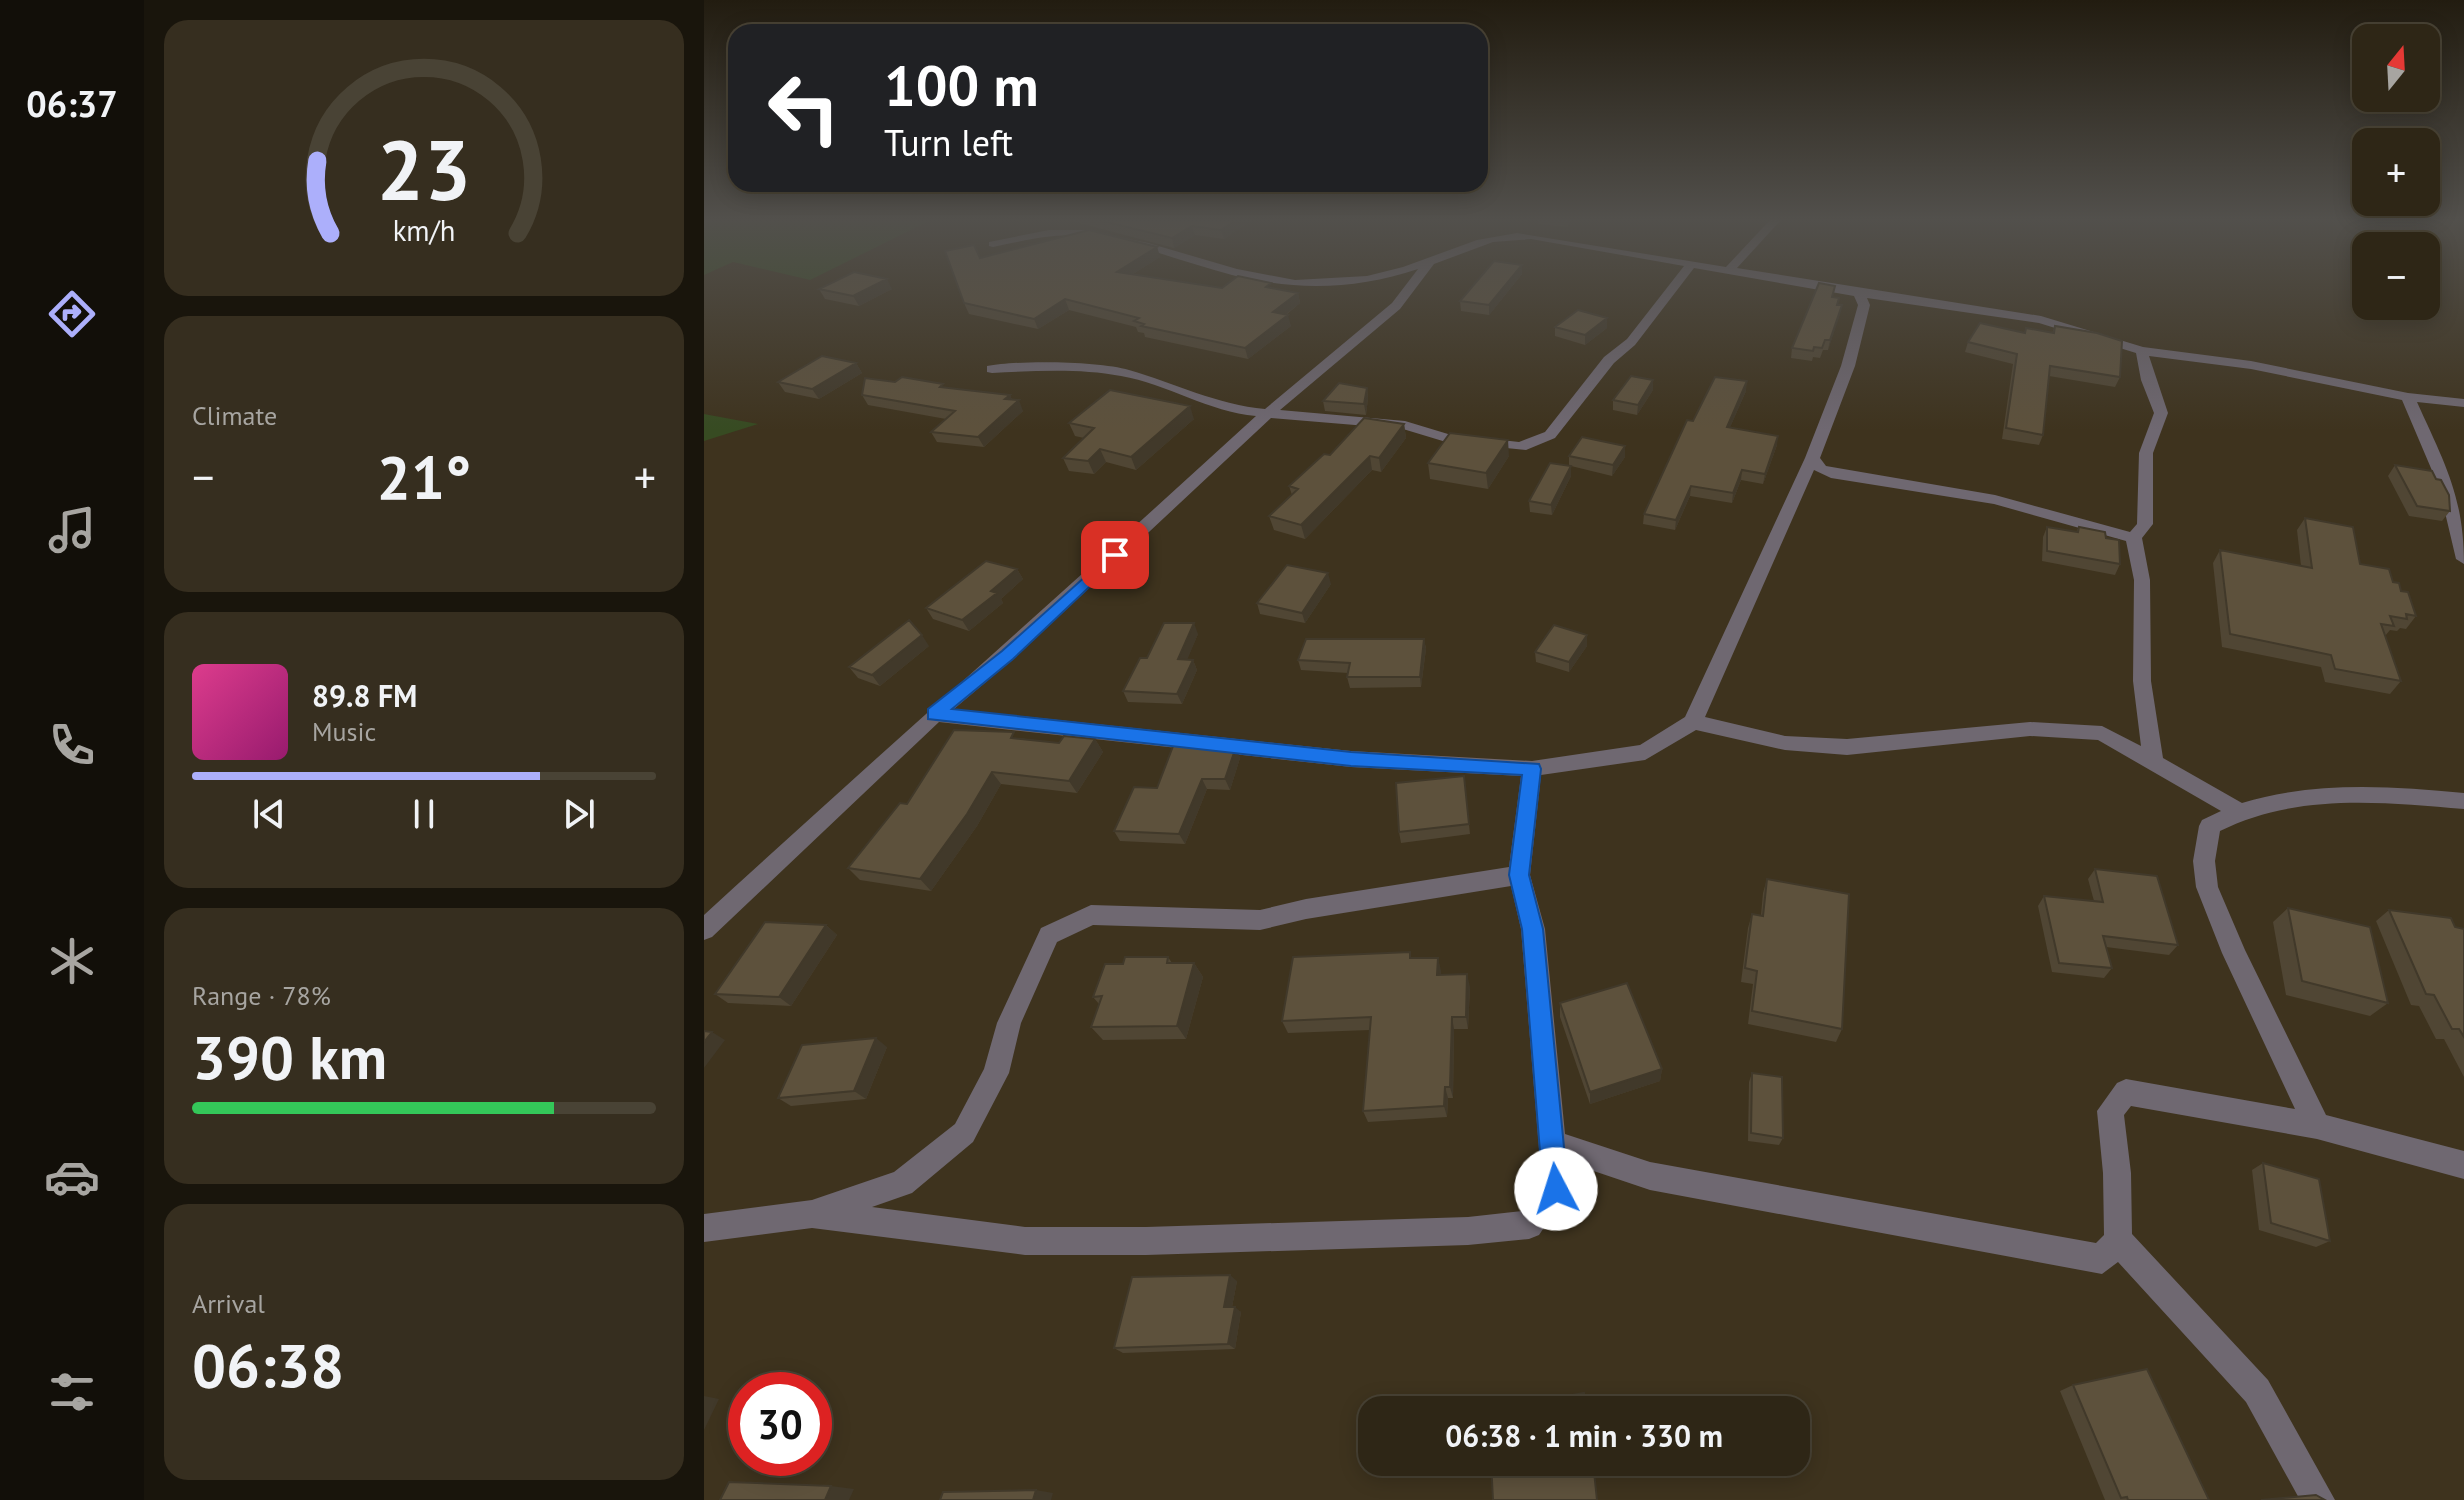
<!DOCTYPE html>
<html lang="en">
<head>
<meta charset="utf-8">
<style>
	:root { --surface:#2e2616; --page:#362e1f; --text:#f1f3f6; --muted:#a7a5a1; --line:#494335; --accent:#acaffb }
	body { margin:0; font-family:"PT Sans",sans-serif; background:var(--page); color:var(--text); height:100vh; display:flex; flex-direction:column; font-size:30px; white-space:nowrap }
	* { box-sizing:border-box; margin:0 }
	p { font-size:26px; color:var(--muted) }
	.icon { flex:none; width:44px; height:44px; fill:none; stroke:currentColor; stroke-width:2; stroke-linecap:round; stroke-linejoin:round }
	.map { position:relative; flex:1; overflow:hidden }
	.details { display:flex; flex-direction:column; gap:20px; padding:20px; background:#19150c; width:560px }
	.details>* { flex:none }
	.hud { position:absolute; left:24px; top:24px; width:760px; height:168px; border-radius:24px; box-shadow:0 4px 20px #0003,0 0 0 2px var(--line); background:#202124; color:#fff; overflow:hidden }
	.needle { width:52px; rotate:18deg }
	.buttons { position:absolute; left:1648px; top:24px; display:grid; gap:16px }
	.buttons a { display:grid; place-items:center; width:88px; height:88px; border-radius:16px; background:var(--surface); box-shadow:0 4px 20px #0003,0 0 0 2px var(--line); font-size:40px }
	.speed { position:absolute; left:24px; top:1372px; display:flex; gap:16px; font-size:40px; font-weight:700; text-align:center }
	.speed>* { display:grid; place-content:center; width:104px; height:104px; border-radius:50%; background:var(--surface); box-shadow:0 4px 20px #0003,0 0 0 2px var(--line); line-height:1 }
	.speed .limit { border:12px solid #d22; background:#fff; color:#111 }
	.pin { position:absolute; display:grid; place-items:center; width:68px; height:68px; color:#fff; margin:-34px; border-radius:16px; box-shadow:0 4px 12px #0006 }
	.me { position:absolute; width:88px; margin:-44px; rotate:355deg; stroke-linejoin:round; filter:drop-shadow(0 0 6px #0008) }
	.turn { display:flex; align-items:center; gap:28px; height:168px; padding:0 24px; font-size:36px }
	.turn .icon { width:104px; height:104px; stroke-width:2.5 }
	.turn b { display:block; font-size:56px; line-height:68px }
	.big { font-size:60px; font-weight:800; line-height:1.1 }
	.details .widget { flex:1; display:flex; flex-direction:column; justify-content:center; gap:12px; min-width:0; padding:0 28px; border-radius:24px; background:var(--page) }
	.details .dial { align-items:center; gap:0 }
	.dial svg { height:208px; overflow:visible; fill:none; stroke:var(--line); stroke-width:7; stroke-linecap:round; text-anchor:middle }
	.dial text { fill:var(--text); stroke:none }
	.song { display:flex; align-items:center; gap:24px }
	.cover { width:96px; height:96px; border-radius:12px; background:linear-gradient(135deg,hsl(330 70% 55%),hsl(320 70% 35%)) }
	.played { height:8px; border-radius:4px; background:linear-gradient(90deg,var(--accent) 75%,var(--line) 75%) }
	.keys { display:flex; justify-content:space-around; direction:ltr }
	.heat { display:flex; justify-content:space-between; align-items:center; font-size:44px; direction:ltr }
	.charge { height:12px; border-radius:6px; background:linear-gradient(90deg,#34c759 78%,var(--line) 0) }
	.trip { position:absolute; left:654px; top:1396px; width:452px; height:80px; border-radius:24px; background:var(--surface); box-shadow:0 4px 20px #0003,0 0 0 2px var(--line); font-weight:800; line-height:80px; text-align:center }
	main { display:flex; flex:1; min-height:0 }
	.dock { display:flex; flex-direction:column; width:144px; justify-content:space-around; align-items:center; background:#120f09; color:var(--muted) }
	.dock .icon { width:56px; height:56px }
	.dock .on { color:var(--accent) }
	.dock b { font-size:36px; color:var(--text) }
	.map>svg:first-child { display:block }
	.green { fill:#374b22 }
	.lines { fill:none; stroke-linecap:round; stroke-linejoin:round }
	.minor { fill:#6f6871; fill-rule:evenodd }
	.wall { fill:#504634 }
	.shaded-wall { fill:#41392a }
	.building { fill:#5d513c; stroke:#41392a; stroke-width:2 }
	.route { fill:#1a73e8; stroke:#114b97; stroke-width:2 }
</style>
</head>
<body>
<main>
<nav class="dock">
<b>06:37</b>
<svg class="icon on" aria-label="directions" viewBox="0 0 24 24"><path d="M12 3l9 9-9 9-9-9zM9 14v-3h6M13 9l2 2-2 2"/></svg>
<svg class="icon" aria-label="music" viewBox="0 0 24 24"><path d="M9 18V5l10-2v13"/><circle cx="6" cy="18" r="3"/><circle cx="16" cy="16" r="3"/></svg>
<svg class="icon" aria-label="phone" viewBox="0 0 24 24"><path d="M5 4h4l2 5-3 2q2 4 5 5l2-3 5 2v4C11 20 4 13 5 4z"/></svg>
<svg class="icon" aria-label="climate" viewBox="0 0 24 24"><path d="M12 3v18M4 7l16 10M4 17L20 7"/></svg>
<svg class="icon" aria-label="car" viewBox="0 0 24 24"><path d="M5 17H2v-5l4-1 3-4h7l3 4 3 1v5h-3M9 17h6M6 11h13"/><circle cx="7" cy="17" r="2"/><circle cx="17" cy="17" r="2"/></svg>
<svg class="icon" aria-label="filters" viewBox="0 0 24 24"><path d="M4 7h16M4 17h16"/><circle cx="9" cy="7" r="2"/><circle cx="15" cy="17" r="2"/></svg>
</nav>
<section class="details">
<div class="widget dial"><svg viewBox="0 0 100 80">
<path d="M14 69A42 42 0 1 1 86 69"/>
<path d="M14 69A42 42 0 0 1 9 41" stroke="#acaffb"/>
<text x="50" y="56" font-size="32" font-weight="700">23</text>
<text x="50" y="72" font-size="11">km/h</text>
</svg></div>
<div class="widget"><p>Climate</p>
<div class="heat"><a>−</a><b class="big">21°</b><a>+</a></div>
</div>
<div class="widget">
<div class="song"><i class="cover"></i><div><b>89.8 FM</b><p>Music</p></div></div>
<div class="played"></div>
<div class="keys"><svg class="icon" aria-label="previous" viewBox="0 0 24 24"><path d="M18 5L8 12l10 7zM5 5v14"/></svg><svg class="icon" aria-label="pause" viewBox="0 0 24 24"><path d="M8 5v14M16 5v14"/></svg><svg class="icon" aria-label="next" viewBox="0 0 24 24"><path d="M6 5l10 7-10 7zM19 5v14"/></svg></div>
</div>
<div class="widget"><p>Range · 78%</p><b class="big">390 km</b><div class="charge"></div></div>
<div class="widget"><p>Arrival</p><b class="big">06:38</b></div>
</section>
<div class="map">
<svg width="1760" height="1500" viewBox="0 0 1760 1500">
	<rect width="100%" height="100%" fill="#3e331e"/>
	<path class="green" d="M0 221V220L225 221 106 280 29 262 0 275Z
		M0 414 54 424 0 441Z"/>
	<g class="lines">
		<path class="minor" d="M1066 220H1077L1033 268 1337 316 1439 347 1547 361 1704 393 1760 399V407L1713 402C1740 462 1760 496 1760 564L1752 559 1735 487 1698 400 1547 369 1445 356 1464 413 1449 453V524L1438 538 1446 580 1447 681 1459 758 1538 803C1611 781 1685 786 1760 793V809C1677 802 1592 793 1516 831L1511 861 1514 887 1541 950 1622 1115 1760 1151V1179L1613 1139 1427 1106 1420 1115 1427 1173 1428 1234 1564 1380 1631 1500H1596L1542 1402 1414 1262 1398 1274 946 1190 863 1162 866 1189 835 1235 825 1239 764 1245 442 1255H321L108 1228 0 1242V1214L108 1200 190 1172 251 1124 280 1069 293 1023 337 928 387 905 556 910 602 899 805 867 817 776 647 767 235 722 8 937 0 940V915C183 747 369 584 552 416 505 412 463 384 417 376 375 368 330 371 288 373L283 372V366C314 360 395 361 425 370 470 383 514 405 561 409L688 303 714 269C651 290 591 291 528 275 478 262 431 242 380 236 349 233 319 241 289 247L285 246V242L345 230H379L444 243 533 269 591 280 663 276 699 267 773 240 813 233 1022 267ZM827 239 980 266 923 339 900 357 841 432 815 442 744 434 701 421 576 410 696 309 730 264 789 242ZM990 268 1150 296 1154 305 1137 366 1101 458 981 717 936 745 828 761 647 751 250 709 309 659 567 418 699 429 742 442 822 450 851 438 910 363 931 345ZM1163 298 1335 323 1432 353 1437 380 1450 413 1435 453 1433 524 1426 532 1291 495 1122 466 1116 458 1151 366 1166 305ZM1110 470 1127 478 1290 504 1422 541 1430 580 1429 681 1437 746 1398 726 1326 722 1143 739 1081 736 1001 717ZM992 730 1081 750 1143 755 1326 736 1394 740 1517 811 1498 820 1495 826 1489 861 1492 887 1518 953 1591 1109 1422 1079 1413 1083 1393 1111 1399 1173 1400 1235 1392 1243 946 1162 861 1134 841 929 826 875 837 775 941 760ZM807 886 817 929 838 1185 818 1211 764 1217 442 1227H321L168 1207 208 1193 269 1142 305 1073 317 1023 353 942 389 925 556 930 602 919Z"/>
	</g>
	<path class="wall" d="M364 220H548L520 239 491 235 470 248Z
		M834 220H868L863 227 834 224Z
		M453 247 456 257 429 274 518 288H569L594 293 596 303 582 315 587 326 544 359 441 337 440 333 434 332 432 327 365 310 334 329 265 314 260 303 276 258Z
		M818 265V274L785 315 757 311 756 301Z
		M115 289H188L155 306 121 299Z
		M1129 297 1134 305H1138L1124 350H1119L1116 358 1109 357 1108 361 1087 358 1088 348Z
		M1351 326 1416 377 1411 387 1345 376 1339 435 1335 445 1298 439 1309 364 1261 352 1264 342 1320 333H1348Z
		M851 327 903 328 881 345 851 336Z
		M152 363 158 373 115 399 81 392 74 382Z
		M241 388 306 395 308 400 319 411 280 447 233 442 227 432 242 419 164 405 158 395Z
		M663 388 664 398 662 415 621 411 619 401Z
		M949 390 933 415 909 410V400Z
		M1042 391 1026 427 1073 445 1059 484 1037 480 1028 503 986 496 971 530 939 524 940 514 989 421Z
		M490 419 432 470 402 462 390 474 365 471 359 458 380 438 371 436 365 423Z
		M700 424 702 438 677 472 668 470 601 539 570 530 565 516 588 495 585 486 626 455Z
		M921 446V457L908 476 867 466V476L848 515 826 512 825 501 865 466V456Z
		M805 456 784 489 726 479 724 463Z
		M1691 465 1732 479 1746 511 1738 521 1705 516 1684 476Z
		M1601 518 1656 564 1689 582 1697 591 1712 616 1702 629 1696 628 1693 631 1686 630 1681 636 1697 681 1686 694 1621 682 1617 667 1518 647 1509 563 1516 550 1597 566 1593 530Z
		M1343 527 1372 532 1375 527 1416 564 1411 575 1338 561 1339 537Z
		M313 569 319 579 297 599 299 603 265 631 229 619 222 608Z
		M627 584 601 623 556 614 553 603Z
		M494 634 483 659 489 660 493 670 478 704 424 702 419 691 443 658Z
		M883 635V646L865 672 832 662 831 652Z
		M720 639 722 649 717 687 646 688 643 677 644 673 597 670 594 660Z
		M225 646 176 686 154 678 145 667Z
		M314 738 355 743 391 739 399 752 373 793 297 784 273 826 227 891 156 880 144 868 203 804Z
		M532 747 536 758 526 790 503 789 481 844 416 841 410 831 453 788Z
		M760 776 766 834 697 843 695 832Z
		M1391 869 1474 945 1465 955 1402 947 1408 968 1400 978 1348 972 1334 906 1340 896 1390 901 1384 879Z
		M1063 879 1138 1029 1132 1042 1044 1024 1049 984 1037 982 1044 928 1048 914 1057 915 1059 893Z
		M1584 908 1684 1003 1666 1016 1582 995 1569 922Z
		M1685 910 1760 929V1077L1740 1039H1732L1715 1006 1707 1005 1672 921Z
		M122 925 133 935 87 1006 24 1003 11 994Z
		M464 957 468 963H490L499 977 482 1039 399 1040 387 1027 395 1004 389 997 419 964Z
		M708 958H734L737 975 766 987 764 1029H750L749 1098H744L743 1117 664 1122 659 1111 666 1030 584 1033 578 1021Z
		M856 1003 958 1069 956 1081 886 1104 856 1017Z
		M183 1047 162 1099 87 1106 74 1098Z
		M1048 1073 1079 1138 1075 1145 1044 1141 1045 1082Z
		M1559 1163 1626 1241 1612 1247 1555 1230 1548 1170Z
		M533 1281 528 1307 537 1312 531 1349 419 1353 410 1348Z
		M1369 1385 1505 1500H1401L1356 1391Z"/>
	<path class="shaded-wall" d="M532 220H548L520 239 517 230Z
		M488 226 491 235 470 248 468 238Z
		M453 247 456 257 416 282 413 272Z
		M818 265V274L785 315V305Z
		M183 279 188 289 155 306 149 296Z
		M594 293 596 303 571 323 569 312Z
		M361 299 365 310 334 329 330 319Z
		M1138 305 1136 315 1124 350 1126 340Z
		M584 315 587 326 544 359 541 348Z
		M903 318V328L881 345V335Z
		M152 363 158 373 115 399 108 389Z
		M949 380V390L933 415 934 405Z
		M1043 381 1042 391 1022 437 1023 427Z
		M663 388 664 398 662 415 660 404Z
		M306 395 310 404 315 400 319 411 280 447 274 437 301 399Z
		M486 406 490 419 432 470 427 457Z
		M700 424 702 438 677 472 675 458Z
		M1074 436 1073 445 1059 484 1061 474Z
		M804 440 805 456 784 489 782 473Z
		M921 446V457L908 476 909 465Z
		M396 449 402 462 390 474 384 461Z
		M666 456 668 470 601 539 597 525Z
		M867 466V476L848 515 847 505Z
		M1038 470 1037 480 1028 503 1029 493Z
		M987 486 986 496 971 530 972 520Z
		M313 569 319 579 297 599 299 603 265 631 258 620 287 591Z
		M624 573 627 584 601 623 598 613Z
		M490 623 494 634 479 670 474 659Z
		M218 635 225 646 176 686 168 675Z
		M883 635V646L865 672V662Z
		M720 639 722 649 717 687 716 677Z
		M489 660 493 670 478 704 473 694Z
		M391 739 399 752 373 793 365 781Z
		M532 747 536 758 526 790 521 779Z
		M288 772 297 784 273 826 227 891 216 879Z
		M498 779 503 789 481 844 475 834Z
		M122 925 133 935 87 1006 75 997Z
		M734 958 737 971 736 988 733 975Z
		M490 963 499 977 482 1039 473 1026Z
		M763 974 766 987 764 1029 762 1017Z
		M748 1017 750 1029 749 1098 746 1087Z
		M8 1032 21 1040 0 1068V1042Z
		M172 1038 183 1047 162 1099 150 1091Z
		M958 1069 956 1081 886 1104V1092Z
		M741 1087 744 1098 743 1117 740 1106Z
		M526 1275 533 1281 527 1312 520 1307Z
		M531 1307 537 1312 531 1349 524 1344Z
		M0 1396 15 1399 0 1430Z
		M127 1486 150 1489 145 1500H121Z
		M332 1490 349 1493 347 1500H329Z"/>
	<path class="building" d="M394 220H532L517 230 488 226 468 238Z
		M385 230 453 247 413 272 518 288 534 276 567 283 562 287 594 293 569 312 584 315 541 348 437 326 440 324 430 321 435 318 361 299 330 319 260 303 241 251 270 245 276 258Z
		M790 261 818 265 785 305 756 301Z
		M150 272 183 279 149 296 115 289Z
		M1115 283 1131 286 1128 297 1135 298 1133 305H1138L1126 340H1121L1118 348 1110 347 1109 351 1088 348Z
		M874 310 903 318 881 335 851 327Z
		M1276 323 1321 333 1322 328 1350 333 1351 326 1393 333 1418 341 1416 377 1346 366 1339 435 1302 428 1313 354 1264 342Z
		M118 356 152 363 108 389 74 382Z
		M927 376 949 380 934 405 909 400Z
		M198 377 239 384 236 387 306 395 301 399 315 400 274 437 227 432 251 411 158 395 161 378 191 382Z
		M1011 377 1043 381 1023 427 1074 436 1061 474 1038 470 1029 493 987 486 972 520 940 514 983 420 989 421Z
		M635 383 663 388 660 404 619 401Z
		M406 390 486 406 427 457 396 449 384 461 359 458 390 428 365 423Z
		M660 418 700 424 675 458 666 456 597 525 565 516 594 489 585 486 620 454 626 455Z
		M746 433 804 440 782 473 724 463Z
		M878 437 921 446 909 465 865 456Z
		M846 463 867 466 847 505 825 501Z
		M1691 465 1728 471 1732 479 1737 480 1745 495 1746 511 1713 506Z
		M1601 518 1649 527 1656 564 1685 569 1689 582 1695 583 1697 591 1704 592 1712 616 1702 614 1703 619 1686 616 1690 626 1677 624 1697 681 1631 669 1627 655 1526 634 1516 550 1608 568Z
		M1343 527 1374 532 1375 527 1401 532 1402 538 1415 540 1416 564 1343 551Z
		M282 561 313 569 287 591 293 593 258 620 222 608Z
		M583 565 624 573 598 613 553 603Z
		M205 620 218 635 168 675 145 667Z
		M460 623H490L474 659 489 660 473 694 419 691 436 658H443Z
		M850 625 883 635 865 662 831 652Z
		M602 639H720L716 677H643L646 663 594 660Z
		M250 730 310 732 307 738 355 743 360 736 391 739 365 781 288 772 263 814 216 879 144 868 196 803 203 804Z
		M471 741 532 747 521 779H498L475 834 410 831 430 787 453 788Z
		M760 776 765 824 695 832 692 783Z
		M1391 869 1453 876 1474 945 1399 936 1408 968 1355 963 1340 896 1399 902Z
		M1063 879 1145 894 1138 1029 1048 1011 1053 971 1041 968 1048 914 1059 916Z
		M1584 908 1666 927 1684 1003 1598 981Z
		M1685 910 1747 918 1751 927 1760 929V1037L1755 1029H1748L1730 995 1722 994Z
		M61 922 122 925 75 997 11 994Z
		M706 952V958H734L733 975 763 974 762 1017H748L746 1087H741L740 1106 659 1111 667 1017 578 1021 589 957Z
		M421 957H464L463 963H490L473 1026 387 1027 398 996 389 997 401 964H419Z
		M923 983 958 1069 886 1092 856 1003Z
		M0 1031 8 1032 0 1042Z
		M172 1038 150 1091 74 1098 98 1045Z
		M1048 1073 1078 1077 1079 1138 1047 1133Z
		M1559 1163 1615 1179 1626 1241 1567 1223Z
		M526 1275 520 1307H531L524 1344 410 1348 428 1277Z
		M1443 1369 1505 1500H1424L1423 1497 1417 1498 1369 1385Z
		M880 1393 882 1410H785Z
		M787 1462H889L893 1500H789Z
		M25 1482 127 1486 121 1500H16Z
		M332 1490 329 1500H236L239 1492Z
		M1612 1495 1621 1500H1557Z"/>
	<linearGradient id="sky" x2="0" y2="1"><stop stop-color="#221c10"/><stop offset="0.51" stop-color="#52504c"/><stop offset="1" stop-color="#52504c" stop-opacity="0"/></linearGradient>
	<rect width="1760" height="430" fill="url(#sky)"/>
	<path class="route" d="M411 550 419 555 416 558 309 659 248 709 647 752 835 764 837 769 825 875 839 929 864 1189 861 1198 852 1201 843 1198 839 1189 818 929 805 875 818 775 647 766 224 719V709L298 651Z"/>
</svg>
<div class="buttons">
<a><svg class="needle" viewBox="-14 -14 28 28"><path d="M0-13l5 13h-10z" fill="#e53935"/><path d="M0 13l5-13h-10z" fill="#a7a5a1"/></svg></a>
<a>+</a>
<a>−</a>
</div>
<div class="speed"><div class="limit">30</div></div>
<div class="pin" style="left:411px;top:555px;background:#d93025"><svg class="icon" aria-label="arrive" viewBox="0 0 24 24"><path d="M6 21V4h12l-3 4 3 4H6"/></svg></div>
<svg class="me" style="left:852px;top:1189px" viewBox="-20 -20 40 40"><circle r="19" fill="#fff"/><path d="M0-13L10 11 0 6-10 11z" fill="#1a73e8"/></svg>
<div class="trip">06:38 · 1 min · 330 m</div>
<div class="hud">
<div class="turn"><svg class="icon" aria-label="left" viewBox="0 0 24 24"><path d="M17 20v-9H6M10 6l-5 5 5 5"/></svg><div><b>100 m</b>Turn left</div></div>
</div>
</div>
</main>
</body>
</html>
